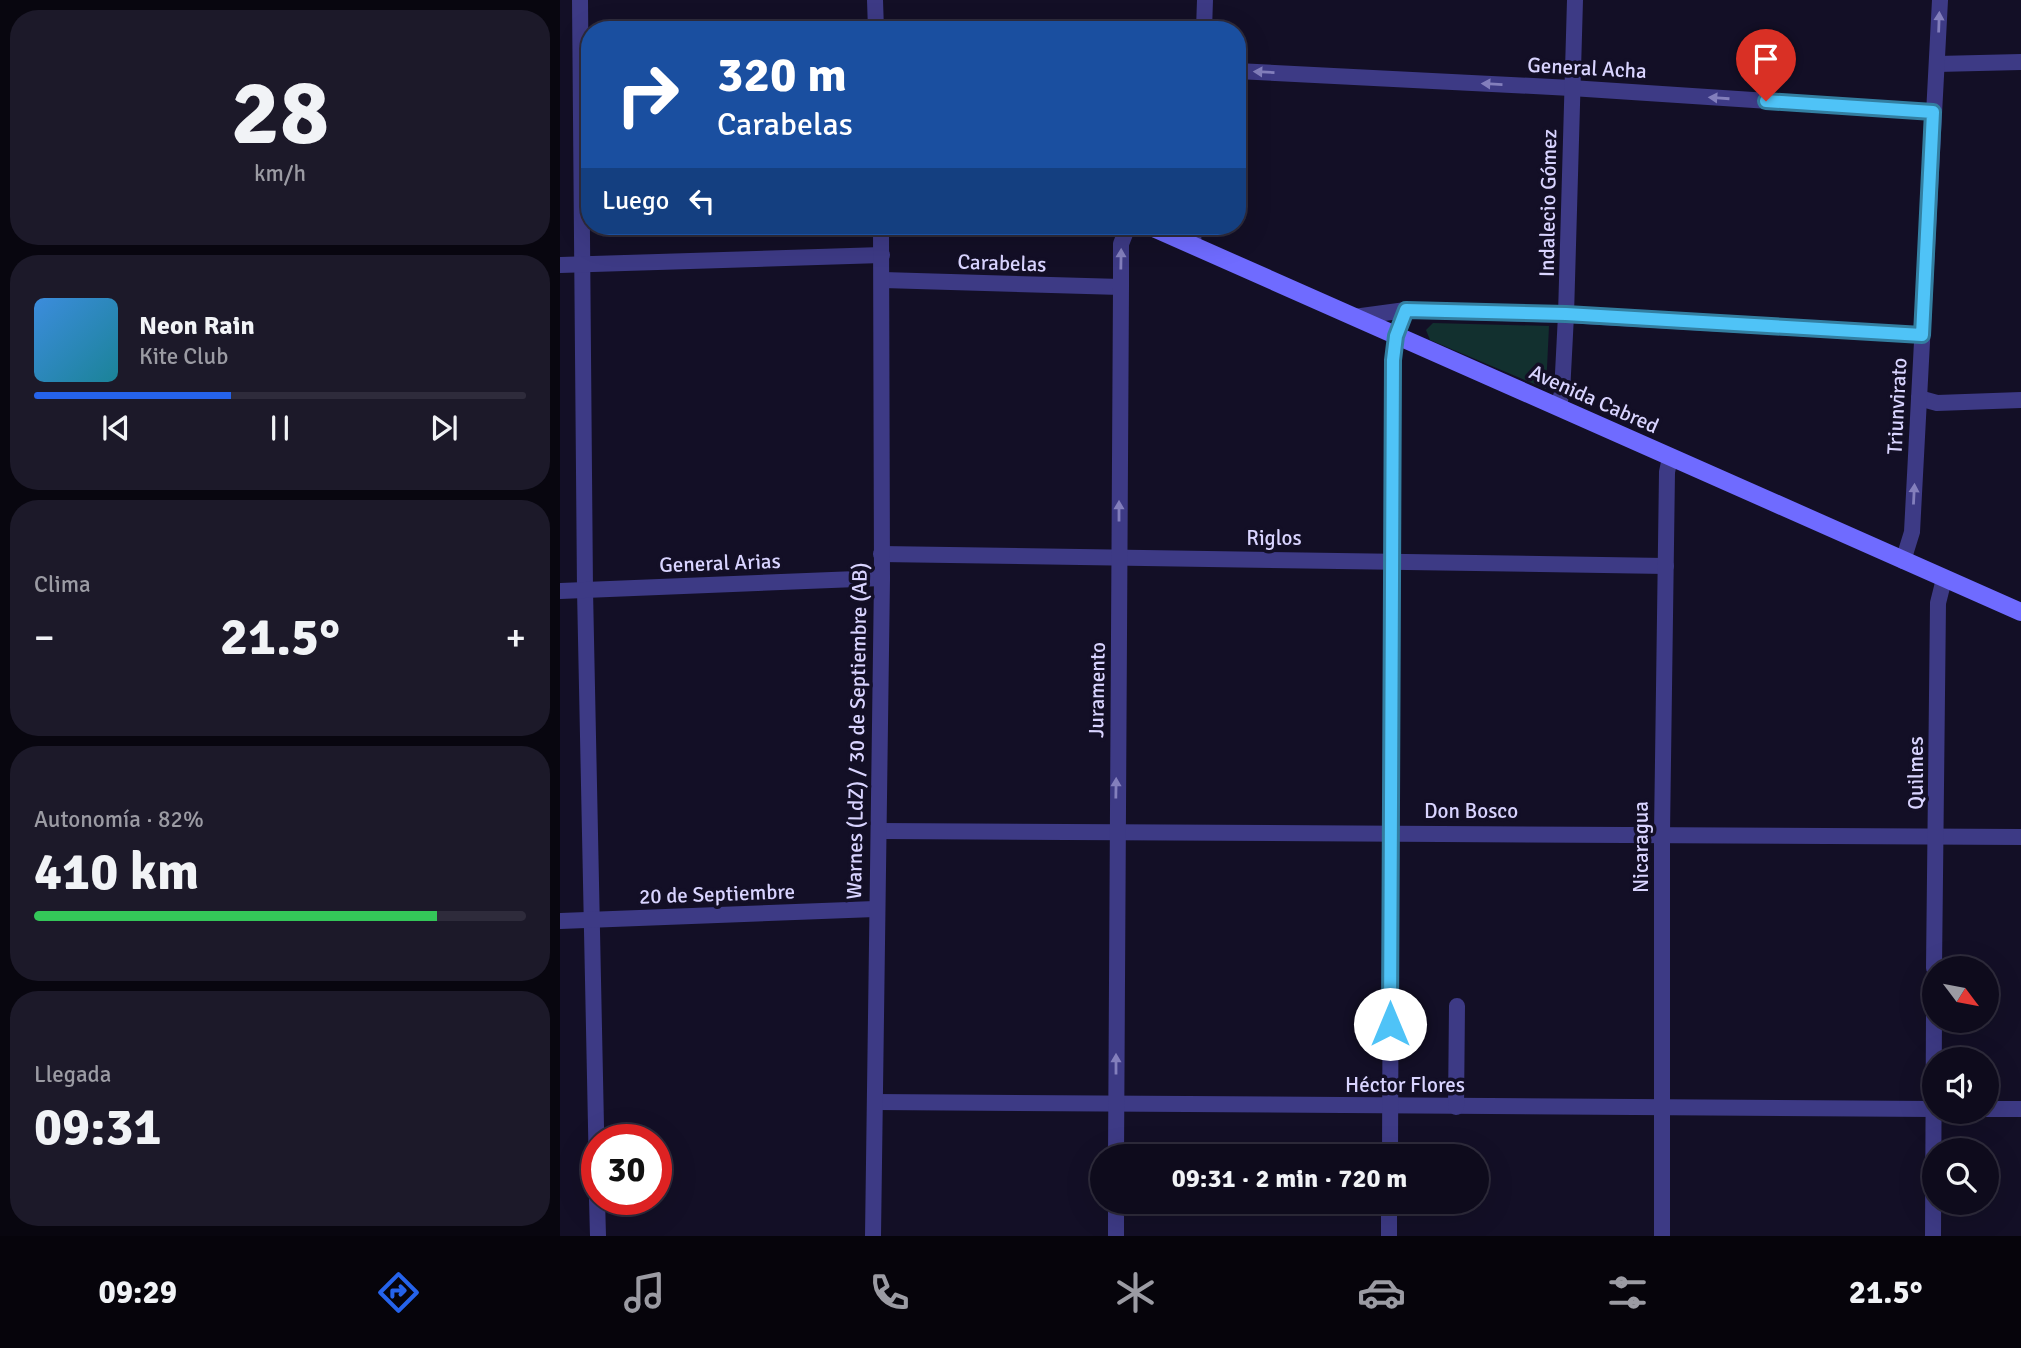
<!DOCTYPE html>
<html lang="es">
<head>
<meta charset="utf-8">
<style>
  body { margin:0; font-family:Signika,sans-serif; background:#1c1929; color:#f1f3f6; height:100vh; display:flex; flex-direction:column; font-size:26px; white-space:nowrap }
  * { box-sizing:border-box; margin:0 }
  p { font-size:23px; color:#9b9ba3 }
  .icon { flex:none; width:38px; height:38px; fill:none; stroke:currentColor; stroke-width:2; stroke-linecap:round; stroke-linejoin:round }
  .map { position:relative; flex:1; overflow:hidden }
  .drawer { display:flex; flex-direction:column; gap:10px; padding:10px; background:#08060f; width:560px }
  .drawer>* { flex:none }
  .guide { position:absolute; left:21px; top:21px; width:665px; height:214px; border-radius:28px; box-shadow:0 7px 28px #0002,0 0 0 2px #2e2b3b; background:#1a4fa0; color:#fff; overflow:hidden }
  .needle { width:46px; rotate:122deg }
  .buttons { position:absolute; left:1362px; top:956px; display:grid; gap:14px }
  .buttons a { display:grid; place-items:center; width:77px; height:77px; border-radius:50%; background:#0e0b1c; box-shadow:0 7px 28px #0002,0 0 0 2px #2e2b3b; font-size:35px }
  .speed { position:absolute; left:21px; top:1124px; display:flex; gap:14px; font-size:35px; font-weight:700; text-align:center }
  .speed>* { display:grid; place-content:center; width:91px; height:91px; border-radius:50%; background:#0e0b1c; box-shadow:0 7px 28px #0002,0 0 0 2px #2e2b3b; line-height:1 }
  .speed .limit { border:10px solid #d22; background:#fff; color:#111 }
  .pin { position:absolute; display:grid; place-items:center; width:60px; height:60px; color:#fff; margin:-72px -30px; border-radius:50% 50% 50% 0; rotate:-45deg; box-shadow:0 0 7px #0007 }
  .pin .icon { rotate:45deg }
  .me { position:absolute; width:77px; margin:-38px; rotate:0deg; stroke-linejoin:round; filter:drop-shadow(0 0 5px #0008) }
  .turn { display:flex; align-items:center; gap:24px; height:147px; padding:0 21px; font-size:32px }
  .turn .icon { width:91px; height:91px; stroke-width:2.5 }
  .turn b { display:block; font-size:49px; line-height:60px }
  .then { display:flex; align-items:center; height:66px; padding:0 21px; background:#0003; gap:14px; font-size:26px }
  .big { font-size:52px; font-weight:700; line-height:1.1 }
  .drawer .card { flex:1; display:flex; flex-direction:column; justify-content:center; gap:10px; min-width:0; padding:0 24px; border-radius:28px; background:#1c1929 }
  .drawer .dial { align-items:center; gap:0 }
  .dial b { font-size:91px; line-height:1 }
  .song { display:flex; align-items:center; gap:21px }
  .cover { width:84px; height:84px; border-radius:10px; background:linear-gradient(135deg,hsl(210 70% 55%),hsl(190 70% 35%)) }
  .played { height:7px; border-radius:4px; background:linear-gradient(90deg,#2563eb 40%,#2e2b3b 40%) }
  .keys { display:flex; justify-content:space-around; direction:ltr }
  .heat { display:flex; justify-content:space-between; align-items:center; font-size:38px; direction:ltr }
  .charge { height:10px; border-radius:5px; background:linear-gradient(90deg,#34c759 82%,#2e2b3b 0) }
  .trip { position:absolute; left:530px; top:1144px; width:399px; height:70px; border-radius:35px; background:#0e0b1c; box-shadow:0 7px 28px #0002,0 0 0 2px #2e2b3b; font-weight:700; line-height:70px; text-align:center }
  .dock { display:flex; height:112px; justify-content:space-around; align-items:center; background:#06040b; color:#9b9ba3 }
  .dock .icon { width:49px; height:49px }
  .dock .selected { color:#2563eb }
  .dock b { font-size:32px; color:#f1f3f6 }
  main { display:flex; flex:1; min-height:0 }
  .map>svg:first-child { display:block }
</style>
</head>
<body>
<main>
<section class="drawer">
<div class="card dial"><b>28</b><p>km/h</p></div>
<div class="card">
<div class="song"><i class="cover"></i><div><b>Neon Rain</b><p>Kite Club</p></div></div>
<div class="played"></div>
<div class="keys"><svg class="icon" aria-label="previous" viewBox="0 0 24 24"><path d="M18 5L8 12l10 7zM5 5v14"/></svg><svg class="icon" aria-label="pause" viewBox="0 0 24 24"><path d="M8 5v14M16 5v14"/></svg><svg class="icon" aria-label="next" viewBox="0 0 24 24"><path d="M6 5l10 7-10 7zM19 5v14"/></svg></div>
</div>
<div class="card"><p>Clima</p>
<div class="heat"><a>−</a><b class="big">21.5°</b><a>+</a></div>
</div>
<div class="card"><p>Autonomía · 82%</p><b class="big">410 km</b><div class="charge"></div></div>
<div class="card"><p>Llegada</p><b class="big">09:31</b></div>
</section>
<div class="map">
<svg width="1461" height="1236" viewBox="0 0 1461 1236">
  <rect width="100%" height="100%" fill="#130f26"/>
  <!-- green -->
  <polygon fill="#12302f" points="873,323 989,326 986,389 870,340 866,330"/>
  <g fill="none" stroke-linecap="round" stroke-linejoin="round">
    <!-- street -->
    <g stroke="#3d3a85" stroke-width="16">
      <polyline points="20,0 25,590 37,1175"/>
      <polyline points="315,0 316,30"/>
      <polyline points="644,30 645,0"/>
      <polyline points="1377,64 1461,62"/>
      <polyline points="677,71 1011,88 1373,112"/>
      <polyline points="633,244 634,226"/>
      <polyline points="0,265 322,255"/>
      <polyline points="323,280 561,287"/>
      <polyline points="794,317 846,310 1006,315 1362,335"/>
      <polyline points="1359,398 1377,403 1461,400"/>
      <polyline points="998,407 1002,393 1006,315 1015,0"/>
      <polyline points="321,554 1106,566"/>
      <polyline points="1343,561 1352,532 1380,0"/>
      <polyline points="0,591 322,578"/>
      <polyline points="319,831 1461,837"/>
      <polyline points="0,921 315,909"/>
      <polyline points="1374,968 1378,603 1384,579"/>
      <polyline points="315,1102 1374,1109"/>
      <polyline points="896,1107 897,1006"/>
      <polyline points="1426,1109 1461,1109"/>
      <polyline points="556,1157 561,287 561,244 568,226"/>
      <polyline points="830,1157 833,360 836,336 846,310"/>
      <polyline points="37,1199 38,1236"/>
      <polyline points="313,1236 322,578 321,226"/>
      <polyline points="556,1236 556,1202"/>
      <polyline points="829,1236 829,1202"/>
      <polyline points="1102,1236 1102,833 1107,472 1110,458"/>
      <polyline points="1373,1236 1374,1012"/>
    </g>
    <!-- secondary -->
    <polyline stroke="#6f6bff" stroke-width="18" points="589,226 1461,612"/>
  </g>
  <!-- one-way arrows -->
  <defs><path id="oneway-solid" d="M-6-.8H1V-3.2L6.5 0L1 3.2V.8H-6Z" transform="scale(1.75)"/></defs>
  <g fill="#837fbc">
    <use href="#oneway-solid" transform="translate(1379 22) rotate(-88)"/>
    <use href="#oneway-solid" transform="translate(704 72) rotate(-177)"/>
    <use href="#oneway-solid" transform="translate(932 84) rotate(-177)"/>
    <use href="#oneway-solid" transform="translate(1159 98) rotate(-176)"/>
    <use href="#oneway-solid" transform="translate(561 259) rotate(-89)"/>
    <use href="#oneway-solid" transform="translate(1354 494) rotate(-87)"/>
    <use href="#oneway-solid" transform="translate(559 511) rotate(-90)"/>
    <use href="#oneway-solid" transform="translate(556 788) rotate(-89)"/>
    <use href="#oneway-solid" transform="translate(556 1064) rotate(-90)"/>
  </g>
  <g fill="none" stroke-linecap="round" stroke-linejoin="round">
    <!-- route casing -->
    <g stroke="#337fa1" stroke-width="18">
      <polyline id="route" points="830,1024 833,360 836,336 846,310 1006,314 1362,335 1373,112 1206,101"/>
    </g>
    <!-- route -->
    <use href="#route" stroke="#4fc3f7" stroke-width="12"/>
  </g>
  <g text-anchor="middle" stroke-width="7" stroke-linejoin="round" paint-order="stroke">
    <!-- street labels -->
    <g font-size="21" fill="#d9d4ff" stroke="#130f26">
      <text transform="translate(1027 68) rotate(3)" y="7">General Acha</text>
      <text transform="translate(988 203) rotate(-89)" y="7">Indalecio Gómez</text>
      <text transform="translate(442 263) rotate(2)" y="7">Carabelas</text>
      <text transform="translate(1034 399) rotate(24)" y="7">Avenida Cabred</text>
      <text transform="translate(1337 406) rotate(-87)" y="7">Triunvirato</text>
      <text x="714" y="545">Riglos</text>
      <text transform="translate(160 563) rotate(-2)" y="7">General Arias</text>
      <text transform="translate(537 690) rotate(-89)" y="7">Juramento</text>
      <text transform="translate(297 731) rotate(-89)" y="7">Warnes (LdZ) / 30 de Septiembre (AB)</text>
      <text transform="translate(1356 773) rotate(-90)" y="7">Quilmes</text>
      <text x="911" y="818">Don Bosco</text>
      <text transform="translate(1081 847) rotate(-90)" y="7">Nicaragua</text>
      <text transform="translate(157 894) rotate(-2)" y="7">20 de Septiembre</text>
      <text x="845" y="1092">Héctor Flores</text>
    </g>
  </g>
</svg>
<div class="buttons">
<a><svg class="needle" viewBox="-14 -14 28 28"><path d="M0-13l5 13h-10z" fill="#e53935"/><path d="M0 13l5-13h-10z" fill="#9b9ba3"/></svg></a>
<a><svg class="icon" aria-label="sound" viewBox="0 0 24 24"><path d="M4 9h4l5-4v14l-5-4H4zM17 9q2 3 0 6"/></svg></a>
<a><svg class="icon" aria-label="search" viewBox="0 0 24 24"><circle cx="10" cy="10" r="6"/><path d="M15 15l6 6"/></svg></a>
</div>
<div class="speed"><div class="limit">30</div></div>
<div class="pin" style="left:1206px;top:101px;background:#d93025"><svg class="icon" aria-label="arrive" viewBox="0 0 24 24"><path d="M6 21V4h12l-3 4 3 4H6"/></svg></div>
<svg class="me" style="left:830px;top:1024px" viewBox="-20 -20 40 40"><circle r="19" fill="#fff"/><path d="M0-13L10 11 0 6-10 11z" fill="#4fc3f7"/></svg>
<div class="trip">09:31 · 2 min · 720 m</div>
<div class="guide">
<div class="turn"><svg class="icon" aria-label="right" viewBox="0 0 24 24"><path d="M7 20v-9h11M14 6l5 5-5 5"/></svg><div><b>320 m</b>Carabelas</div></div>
<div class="then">Luego<svg class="icon" aria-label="left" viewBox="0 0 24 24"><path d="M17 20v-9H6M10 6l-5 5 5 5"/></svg></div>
</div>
</div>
</main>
<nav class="dock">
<b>09:29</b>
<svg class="icon selected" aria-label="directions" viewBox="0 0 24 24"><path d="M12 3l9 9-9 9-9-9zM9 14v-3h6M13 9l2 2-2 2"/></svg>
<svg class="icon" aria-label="music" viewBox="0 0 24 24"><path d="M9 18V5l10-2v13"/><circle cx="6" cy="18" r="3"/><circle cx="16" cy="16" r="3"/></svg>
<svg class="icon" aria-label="phone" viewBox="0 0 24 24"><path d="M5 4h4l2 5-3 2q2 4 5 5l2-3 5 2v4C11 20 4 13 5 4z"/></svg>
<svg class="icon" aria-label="climate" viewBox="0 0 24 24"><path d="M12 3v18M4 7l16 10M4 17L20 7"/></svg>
<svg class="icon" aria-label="car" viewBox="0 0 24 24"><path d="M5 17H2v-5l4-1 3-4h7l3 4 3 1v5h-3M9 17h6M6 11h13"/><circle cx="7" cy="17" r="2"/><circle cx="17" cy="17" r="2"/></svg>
<svg class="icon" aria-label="filters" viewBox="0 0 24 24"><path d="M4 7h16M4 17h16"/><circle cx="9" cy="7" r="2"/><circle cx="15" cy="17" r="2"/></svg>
<b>21.5°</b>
</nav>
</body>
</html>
